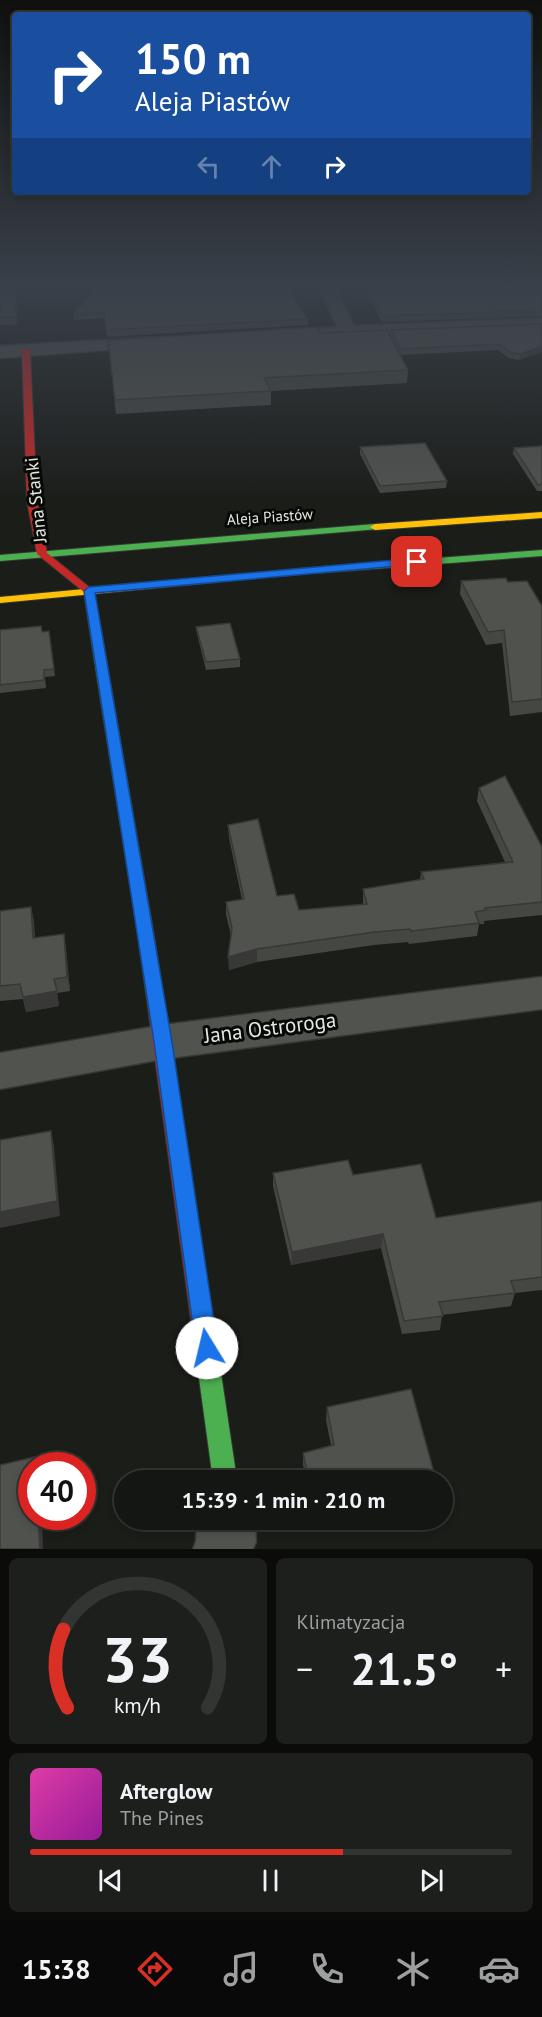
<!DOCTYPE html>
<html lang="pl">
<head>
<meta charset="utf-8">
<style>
  body { margin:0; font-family:"PT Sans",sans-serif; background:#1d1f1c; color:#f1f3f6; height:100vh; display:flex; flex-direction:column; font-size:22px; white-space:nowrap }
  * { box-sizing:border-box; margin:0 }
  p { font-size:20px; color:#9d9fa0 }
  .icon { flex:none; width:33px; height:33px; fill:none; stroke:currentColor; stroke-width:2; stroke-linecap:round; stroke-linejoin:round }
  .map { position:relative; height:1549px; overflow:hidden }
  .drawer { display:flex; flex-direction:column; gap:9px; padding:9px; background:#0b0c0a; flex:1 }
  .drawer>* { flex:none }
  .top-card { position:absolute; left:12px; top:12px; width:519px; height:183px; border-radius:6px; box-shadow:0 3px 9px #0003,0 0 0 2px #333533; background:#1a4fa0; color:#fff; overflow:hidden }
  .speed { position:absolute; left:18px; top:1452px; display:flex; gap:12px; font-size:30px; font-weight:700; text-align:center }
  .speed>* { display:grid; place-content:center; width:78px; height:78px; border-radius:50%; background:#141613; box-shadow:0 3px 9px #0003,0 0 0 2px #333533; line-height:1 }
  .speed .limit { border:9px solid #d22; background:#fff; color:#111 }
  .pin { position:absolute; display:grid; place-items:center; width:51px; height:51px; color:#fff; margin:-26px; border-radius:12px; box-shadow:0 3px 9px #0006 }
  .me { position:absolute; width:66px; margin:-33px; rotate:351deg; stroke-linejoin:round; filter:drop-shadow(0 0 4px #0008) }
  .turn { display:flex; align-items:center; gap:21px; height:126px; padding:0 24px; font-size:27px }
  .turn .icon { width:78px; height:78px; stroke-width:2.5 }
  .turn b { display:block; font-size:42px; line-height:51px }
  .lanes { display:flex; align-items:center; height:57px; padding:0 24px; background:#0003; justify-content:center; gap:30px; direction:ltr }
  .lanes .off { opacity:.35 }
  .big { font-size:45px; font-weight:600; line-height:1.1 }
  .drawer .tile { flex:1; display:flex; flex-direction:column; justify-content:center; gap:9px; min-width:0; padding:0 21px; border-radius:9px; background:#1d1f1c }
  .drawer .dial { align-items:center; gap:0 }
  .dial svg { height:156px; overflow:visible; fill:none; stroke:#333533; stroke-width:7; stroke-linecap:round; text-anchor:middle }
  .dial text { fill:#f1f3f6; stroke:none }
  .song { display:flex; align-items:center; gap:18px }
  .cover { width:72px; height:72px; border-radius:9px; background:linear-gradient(135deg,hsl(320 70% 55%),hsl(300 70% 35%)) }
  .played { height:6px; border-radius:3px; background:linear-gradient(90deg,#d93025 65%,#333533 65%) }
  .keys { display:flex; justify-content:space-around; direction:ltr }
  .heat { display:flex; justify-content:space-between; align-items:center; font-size:33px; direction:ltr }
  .drawer .tiles { flex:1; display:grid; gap:9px; grid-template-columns:1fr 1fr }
  .tile:last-child { grid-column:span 2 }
  .trip { position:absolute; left:114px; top:1470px; width:339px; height:60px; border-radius:30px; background:#141613; box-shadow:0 3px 9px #0003,0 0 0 2px #333533; font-weight:600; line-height:60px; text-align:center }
  .menu { display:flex; height:96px; justify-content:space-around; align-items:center; background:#080908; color:#9d9fa0 }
  .menu .icon { width:42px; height:42px }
  .menu .on { color:#d93025 }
  .menu b { font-size:27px; color:#f1f3f6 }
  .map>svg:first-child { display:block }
</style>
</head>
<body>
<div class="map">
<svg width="542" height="1549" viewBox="0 0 542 1549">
  <rect width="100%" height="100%" fill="#1b1d19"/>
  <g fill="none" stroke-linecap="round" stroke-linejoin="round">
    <!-- street casing -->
    <g stroke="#363834" stroke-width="3">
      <g id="street">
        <polygon points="319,287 335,287 354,326 542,318 542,328 271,339 268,335 277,330 337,327"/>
        <polygon points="154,337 163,342 160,346 0,358 0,346"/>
        <polygon points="542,977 542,1009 163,1059 0,1089 0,1053 163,1025"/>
        <polygon points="197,1520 255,1520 256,1542 253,1549 193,1549 196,1541"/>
      </g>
    </g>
    <!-- fast casing -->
    <g stroke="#363834" stroke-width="2">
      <g id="fast">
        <polygon points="375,524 380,527 379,529 0,561 0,555"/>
        <polygon points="542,550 542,556 318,573 313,570 318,567"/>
        <polygon points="202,1310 209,1313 213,1320 237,1480 213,1480 191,1320 195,1313"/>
      </g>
    </g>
    <!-- slow casing -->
    <g stroke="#363834" stroke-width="2">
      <g id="slow">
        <polygon points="542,512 542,518 375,530 370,527 375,524"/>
        <polygon points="318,567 323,570 322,572 0,603 0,597"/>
        <polygon points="100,654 106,658 155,942 153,946 147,948 141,946 139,942 94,658"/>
      </g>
    </g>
    <!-- jam casing -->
    <g stroke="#363834" stroke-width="2">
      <g id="jam">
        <polygon points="26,348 30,350 37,501 47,553 94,591 106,658 100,662 94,658 84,592 37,554 27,501 22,350"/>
        <polygon points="147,936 153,938 155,942 213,1320 209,1327 202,1330 195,1327 191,1320 139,942 141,938"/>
      </g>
    </g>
    <!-- street -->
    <use href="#street" fill="#51534f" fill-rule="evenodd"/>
    <!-- fast -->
    <use href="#fast" fill="#4caf50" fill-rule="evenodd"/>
    <!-- slow -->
    <use href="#slow" fill="#ffc107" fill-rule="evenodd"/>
    <!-- jam -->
    <use href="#jam" fill="#c62828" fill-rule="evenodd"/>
  </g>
  <!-- wall -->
  <g fill="#454743">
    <polygon points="0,287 16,287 17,324 0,325"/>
    <polygon points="98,287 308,319 308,325 107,337 105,318 74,320 74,313"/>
    <polygon points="363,287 542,287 542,316 382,322"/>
    <polygon points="542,324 519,360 509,358 498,350 401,355 391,337 408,370 407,383 271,391 271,405 116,414 108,340 321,333 390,336 391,330"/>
    <polygon points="542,446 542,491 537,491 513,454 514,448"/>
    <polygon points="360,447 447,481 446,488 380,493 360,454"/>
    <polygon points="461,581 508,582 542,606 542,712 510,716 502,643 486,645 460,594"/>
    <polygon points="196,627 240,659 240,667 206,670 197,634"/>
    <polygon points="0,630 42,632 49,631 55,676 45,677 46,688 0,693"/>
    <polygon points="479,788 542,847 542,915 484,921 484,924 479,924 477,936 409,944 408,942 374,945 257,962 229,970 231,935 226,915 226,902 242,900 229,838 228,825 277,896 299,910 363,904 363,889 420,880 421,872 505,862 477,801"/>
    <polygon points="31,907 34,922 35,938 64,934 66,949 70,991 57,993 59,1006 26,1012 23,999 0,1001 0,911"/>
    <polygon points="273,1173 353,1175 436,1218 542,1201 542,1290 515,1293 511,1306 442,1315 440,1330 402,1334 381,1248 291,1265 273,1186"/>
    <polygon points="327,1407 436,1480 306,1480 303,1465 303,1453 331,1445 326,1420"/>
    <polygon points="314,1520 365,1520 316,1529"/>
  </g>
  <!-- shaded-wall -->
  <g fill="#383937">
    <polygon points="15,287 16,287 17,324 16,317"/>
    <polygon points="542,346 542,352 519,360 520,354"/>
    <polygon points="31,907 34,922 35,953 33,938"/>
    <polygon points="64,934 66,949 70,991 67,977"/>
    <polygon points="257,949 257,962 229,970 228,957"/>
    <polygon points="57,991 59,1006 26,1012 23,997"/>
    <polygon points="51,1131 54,1146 60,1216 0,1228 0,1212"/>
    <polygon points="383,1234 381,1248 291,1265 292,1252"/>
    <polygon points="38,1516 42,1516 43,1549 40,1549"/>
  </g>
  <!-- building -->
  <g fill="#50524e" stroke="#383937" stroke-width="1.5">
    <polygon points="0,287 15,287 16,317 0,318"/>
    <polygon points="98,287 287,287 308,319 106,330 104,312 74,313"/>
    <polygon points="366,287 542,287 542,310 383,316"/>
    <polygon points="542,324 542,346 520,354 510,352 499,344 401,349 391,330"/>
    <polygon points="317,327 321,333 387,330 408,370 264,378 271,391 115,400 108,340"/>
    <polygon points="425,443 447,481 380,486 360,447"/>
    <polygon points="542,446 542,484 538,485 514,448"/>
    <polygon points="506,578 508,582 527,581 542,606 542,699 512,702 504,630 488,632 461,581"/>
    <polygon points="230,623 240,659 206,662 196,627"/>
    <polygon points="41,626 42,632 49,631 54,669 44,670 44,680 0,685 0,630"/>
    <polygon points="505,776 542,847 542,902 485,908 486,910 475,912 479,923 411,931 410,929 375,932 257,949 228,957 232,928 226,902 244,899 228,825 258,819 277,896 294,894 299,910 367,904 363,889 424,879 421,872 513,862 479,788"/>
    <polygon points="31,907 33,938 64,934 67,977 54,979 57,991 23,997 20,984 0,986 0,911"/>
    <polygon points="51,1131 57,1201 0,1212 0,1140"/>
    <polygon points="348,1160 353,1175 421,1164 436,1218 542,1201 542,1277 511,1281 515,1293 439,1302 443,1316 404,1321 383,1234 292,1252 273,1173"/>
    <polygon points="411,1389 436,1480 309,1480 303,1453 334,1445 327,1407"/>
    <polygon points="35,1457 36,1466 32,1466 32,1516 38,1516 40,1549 0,1549 0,1465"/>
  </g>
  <!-- sky -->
  <linearGradient id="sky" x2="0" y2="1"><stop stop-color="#0f100e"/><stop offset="0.57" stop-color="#394049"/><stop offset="1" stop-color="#394049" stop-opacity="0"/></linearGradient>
  <rect width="542" height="503" fill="url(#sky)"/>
  <!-- route -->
  <polygon fill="#1a73e8" stroke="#114b97" stroke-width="1.5" points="417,558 422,562 421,564 95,593 172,1042 218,1348 215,1356 207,1359 199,1356 196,1348 154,1042 84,591 89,587"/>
  <g text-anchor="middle" stroke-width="6" stroke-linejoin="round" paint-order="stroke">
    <!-- far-street labels -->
    <g font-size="15" fill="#e5e7e1" stroke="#070906">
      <text transform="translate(270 517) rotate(-4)" y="5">Aleja Piastów</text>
    </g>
    <!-- street labels -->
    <g font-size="18" fill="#e5e7e1" stroke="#070906">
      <text transform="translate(36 500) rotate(-96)" y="6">Jana Stanki</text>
    </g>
    <!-- near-street labels -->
    <g font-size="21" fill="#e5e7e1" stroke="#070906">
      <text transform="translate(270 1028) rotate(-7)" y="7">Jana Ostroroga</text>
    </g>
  </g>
</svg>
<div class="speed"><div class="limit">40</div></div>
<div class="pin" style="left:417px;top:562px;background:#d93025"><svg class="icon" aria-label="arrive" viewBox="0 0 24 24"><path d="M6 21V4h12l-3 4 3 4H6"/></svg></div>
<svg class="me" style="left:207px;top:1348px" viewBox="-20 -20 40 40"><circle r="19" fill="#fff"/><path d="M0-13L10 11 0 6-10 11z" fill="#1a73e8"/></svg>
<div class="trip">15:39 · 1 min · 210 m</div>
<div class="top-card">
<div class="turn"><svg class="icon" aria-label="right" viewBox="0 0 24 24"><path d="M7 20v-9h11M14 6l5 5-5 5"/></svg><div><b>150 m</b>Aleja Piastów</div></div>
<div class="lanes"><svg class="icon off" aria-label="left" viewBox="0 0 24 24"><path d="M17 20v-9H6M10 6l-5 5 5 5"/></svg><svg class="icon off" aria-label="ahead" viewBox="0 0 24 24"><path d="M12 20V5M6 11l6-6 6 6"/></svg><svg class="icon" aria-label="right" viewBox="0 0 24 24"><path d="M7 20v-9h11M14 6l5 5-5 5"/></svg></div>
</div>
</div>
<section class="drawer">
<div class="tiles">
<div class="tile dial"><svg viewBox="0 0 100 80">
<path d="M14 69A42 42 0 1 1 86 69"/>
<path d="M14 69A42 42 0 0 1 12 29" stroke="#d93025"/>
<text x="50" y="56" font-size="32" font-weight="700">33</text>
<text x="50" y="72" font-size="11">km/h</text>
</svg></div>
<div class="tile"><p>Klimatyzacja</p>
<div class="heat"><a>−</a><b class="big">21.5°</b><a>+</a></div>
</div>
<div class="tile">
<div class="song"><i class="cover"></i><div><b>Afterglow</b><p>The Pines</p></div></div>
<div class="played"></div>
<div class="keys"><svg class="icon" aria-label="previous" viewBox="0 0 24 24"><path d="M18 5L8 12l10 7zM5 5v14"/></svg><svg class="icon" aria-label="pause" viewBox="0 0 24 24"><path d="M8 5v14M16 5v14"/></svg><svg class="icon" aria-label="next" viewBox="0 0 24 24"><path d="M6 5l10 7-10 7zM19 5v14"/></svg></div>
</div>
</div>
</section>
<nav class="menu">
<b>15:38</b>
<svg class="icon on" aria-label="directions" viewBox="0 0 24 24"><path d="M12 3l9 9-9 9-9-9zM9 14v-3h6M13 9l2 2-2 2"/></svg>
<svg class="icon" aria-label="music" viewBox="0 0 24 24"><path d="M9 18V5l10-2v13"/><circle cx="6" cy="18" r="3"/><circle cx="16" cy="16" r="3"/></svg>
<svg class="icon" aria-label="phone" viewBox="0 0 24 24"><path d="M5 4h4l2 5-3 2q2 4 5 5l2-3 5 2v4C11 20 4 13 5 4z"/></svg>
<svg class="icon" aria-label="climate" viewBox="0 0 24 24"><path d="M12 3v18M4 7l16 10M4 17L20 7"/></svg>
<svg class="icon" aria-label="car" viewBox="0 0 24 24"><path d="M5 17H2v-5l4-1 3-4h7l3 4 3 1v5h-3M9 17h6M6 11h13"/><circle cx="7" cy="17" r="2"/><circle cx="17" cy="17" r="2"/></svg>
</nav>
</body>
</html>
